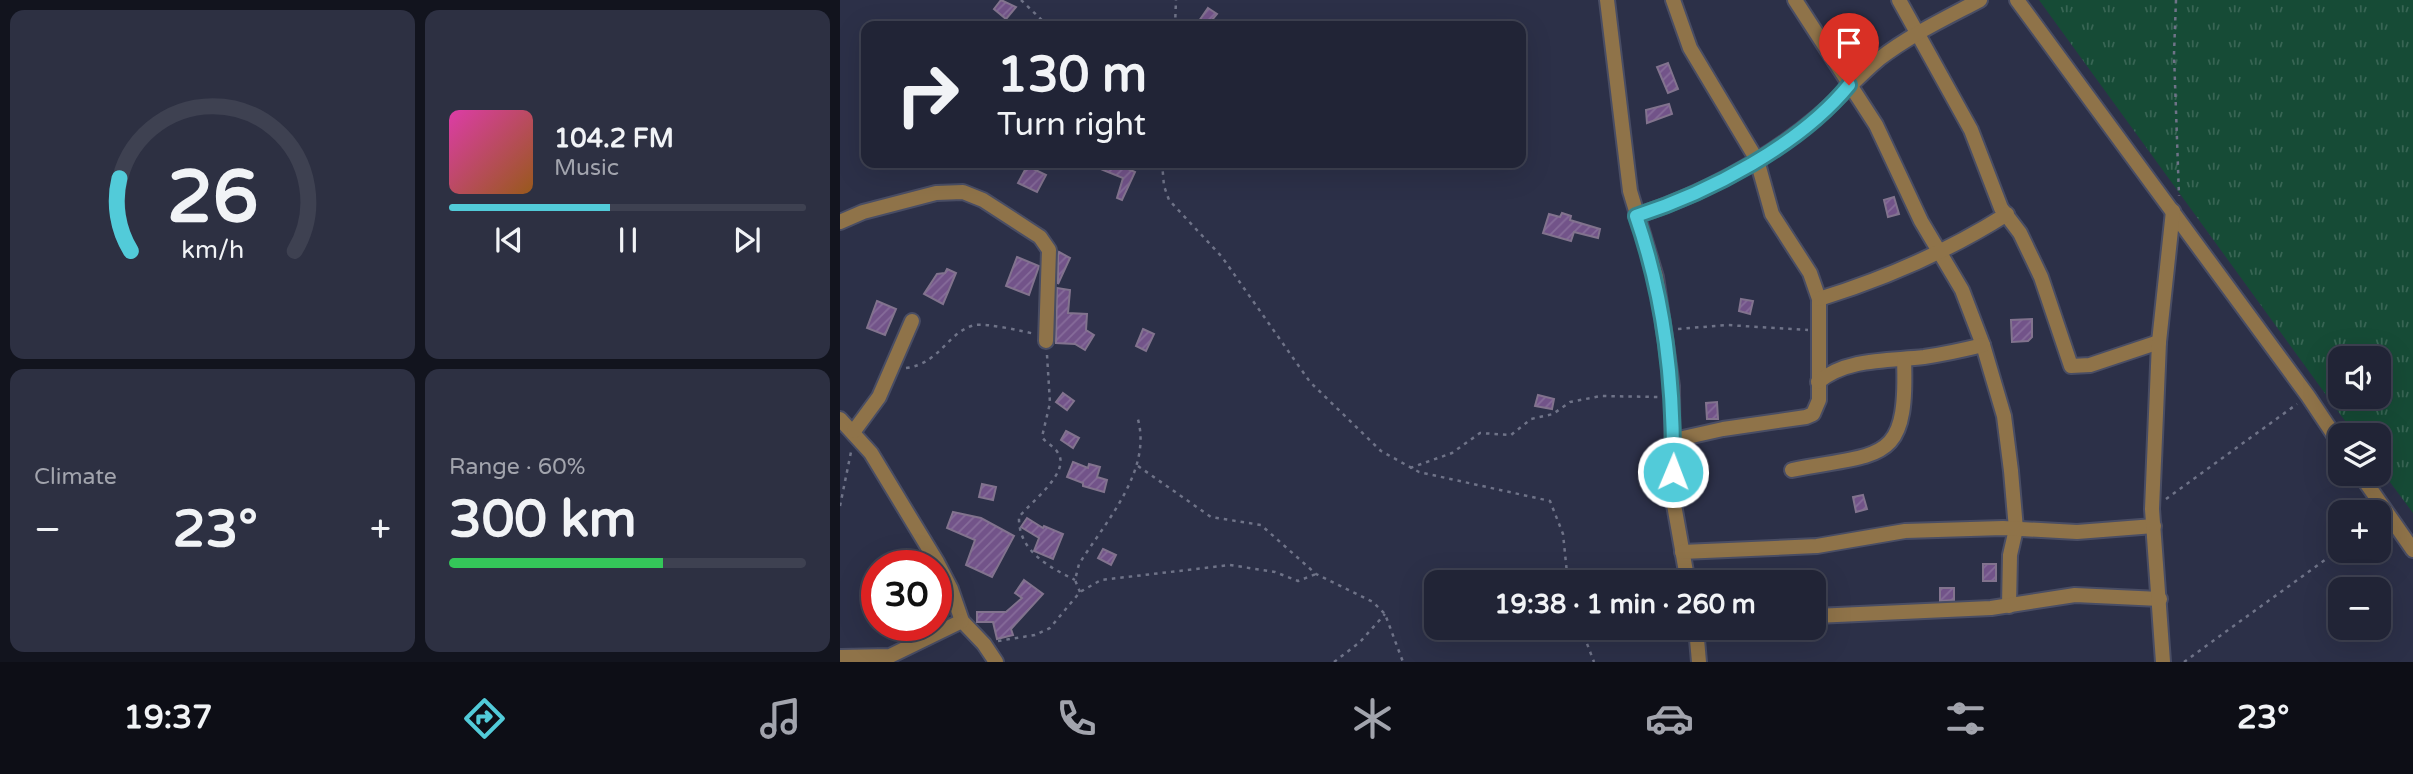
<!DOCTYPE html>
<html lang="en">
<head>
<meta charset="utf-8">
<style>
  body { margin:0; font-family:"Varela Round",sans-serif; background:#2d3042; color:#f1f3f6; height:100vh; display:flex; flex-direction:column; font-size:26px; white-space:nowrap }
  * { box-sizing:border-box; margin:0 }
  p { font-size:23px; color:#a2a4ad }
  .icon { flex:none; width:38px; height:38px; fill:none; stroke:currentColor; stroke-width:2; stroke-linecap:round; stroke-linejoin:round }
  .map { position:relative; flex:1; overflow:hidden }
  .details { display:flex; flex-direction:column; gap:10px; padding:10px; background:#12141e; width:840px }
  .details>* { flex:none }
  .guide { position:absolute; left:21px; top:21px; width:665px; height:147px; border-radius:14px; box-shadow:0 7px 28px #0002,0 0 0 2px #3e4151; background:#212436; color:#f1f3f6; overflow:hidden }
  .buttons { position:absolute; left:1488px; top:346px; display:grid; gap:14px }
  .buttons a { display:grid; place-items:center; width:63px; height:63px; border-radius:14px; background:#212436; box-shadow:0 7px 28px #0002,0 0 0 2px #3e4151; font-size:35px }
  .speed { position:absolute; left:21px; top:550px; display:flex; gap:14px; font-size:35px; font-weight:700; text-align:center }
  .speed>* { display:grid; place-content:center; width:91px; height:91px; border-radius:50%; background:#212436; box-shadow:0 7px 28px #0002,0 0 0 2px #3e4151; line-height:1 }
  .speed .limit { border:10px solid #d22; background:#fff; color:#111 }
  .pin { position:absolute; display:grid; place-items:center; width:60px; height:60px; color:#fff; margin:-72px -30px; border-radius:50% 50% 50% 0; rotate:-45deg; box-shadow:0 0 7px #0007 }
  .pin .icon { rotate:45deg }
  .me { position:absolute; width:77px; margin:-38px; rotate:1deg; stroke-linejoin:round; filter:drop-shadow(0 0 5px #0008) }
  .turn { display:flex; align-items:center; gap:24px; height:147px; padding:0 21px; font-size:32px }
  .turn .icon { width:91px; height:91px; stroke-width:2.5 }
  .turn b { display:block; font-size:49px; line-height:60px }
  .big { font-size:52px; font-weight:700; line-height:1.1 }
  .details .widget { flex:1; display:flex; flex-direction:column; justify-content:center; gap:10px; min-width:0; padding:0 24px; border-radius:14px; background:#2d3042 }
  .details .dial { align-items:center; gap:0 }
  .dial svg { height:182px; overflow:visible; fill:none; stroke:#3e4151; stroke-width:7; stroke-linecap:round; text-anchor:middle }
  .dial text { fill:#f1f3f6; stroke:none }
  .song { display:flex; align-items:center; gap:21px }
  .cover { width:84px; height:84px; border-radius:10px; background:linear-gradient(135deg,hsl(320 70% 55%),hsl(30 70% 35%)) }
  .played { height:7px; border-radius:4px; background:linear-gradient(90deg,#52cbd9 45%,#3e4151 45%) }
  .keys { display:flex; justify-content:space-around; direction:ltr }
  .heat { display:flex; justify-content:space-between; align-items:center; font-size:38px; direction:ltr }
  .charge { height:10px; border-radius:5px; background:linear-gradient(90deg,#34c759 60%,#3e4151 0) }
  .details .tiles { flex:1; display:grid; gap:10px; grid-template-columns:repeat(2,1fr) }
  .trip { position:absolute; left:584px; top:570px; width:402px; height:70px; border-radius:14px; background:#212436; box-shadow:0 7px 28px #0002,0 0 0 2px #3e4151; font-weight:700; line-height:70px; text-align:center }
  .dock { display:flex; height:112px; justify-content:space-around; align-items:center; background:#0d0e16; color:#a2a4ad }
  .dock .icon { width:49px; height:49px }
  .dock .selected { color:#52cbd9 }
  .dock b { font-size:32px; color:#f1f3f6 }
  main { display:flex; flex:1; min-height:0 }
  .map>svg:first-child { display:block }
</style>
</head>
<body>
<main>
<section class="details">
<div class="tiles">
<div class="widget dial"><svg viewBox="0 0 100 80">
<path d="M14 69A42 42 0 1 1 86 69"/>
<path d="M14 69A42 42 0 0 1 9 37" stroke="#52cbd9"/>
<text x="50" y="56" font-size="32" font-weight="700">26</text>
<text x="50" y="72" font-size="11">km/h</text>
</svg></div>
<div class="widget">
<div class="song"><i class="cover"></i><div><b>104.2 FM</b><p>Music</p></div></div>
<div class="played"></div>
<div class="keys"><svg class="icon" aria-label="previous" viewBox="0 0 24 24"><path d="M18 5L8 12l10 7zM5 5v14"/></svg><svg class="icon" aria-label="pause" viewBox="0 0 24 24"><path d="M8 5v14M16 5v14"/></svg><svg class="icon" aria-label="next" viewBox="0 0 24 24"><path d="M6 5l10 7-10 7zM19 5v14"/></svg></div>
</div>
<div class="widget"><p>Climate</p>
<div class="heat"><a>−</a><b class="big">23°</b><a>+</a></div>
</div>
<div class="widget"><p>Range · 60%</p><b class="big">300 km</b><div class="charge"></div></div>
</div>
</section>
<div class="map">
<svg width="1573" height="662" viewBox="0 0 1573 662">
  <defs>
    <pattern id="grass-tufts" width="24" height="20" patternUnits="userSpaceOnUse" patternTransform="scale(1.75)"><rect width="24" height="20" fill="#164b36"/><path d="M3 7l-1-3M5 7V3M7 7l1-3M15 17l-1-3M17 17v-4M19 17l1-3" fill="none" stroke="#386554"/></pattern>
    <pattern id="building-hatch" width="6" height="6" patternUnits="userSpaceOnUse" patternTransform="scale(1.75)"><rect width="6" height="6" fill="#725389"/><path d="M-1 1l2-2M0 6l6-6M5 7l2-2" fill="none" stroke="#866c9a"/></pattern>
  </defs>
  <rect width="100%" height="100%" fill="#2c3048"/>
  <!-- grass -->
  <path fill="url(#grass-tufts)" fill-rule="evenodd" d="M1199,0H1573V513L1538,466V436H1516ZM1500,359H1538V397H1500Z"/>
  <!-- building -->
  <g fill="url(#building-hatch)" stroke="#82738e" stroke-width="2">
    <polygon points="161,0 176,7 166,19 154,9"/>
    <polygon points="368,8 377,14 367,26 359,21"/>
    <polygon points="828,63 838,89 828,93 817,67"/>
    <polygon points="829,104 832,114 807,123 806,110"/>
    <polygon points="246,163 275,163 295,172 282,200 277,198 283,178"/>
    <polygon points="187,166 206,175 197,192 178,183"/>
    <polygon points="1054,197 1059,214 1048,217 1044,200"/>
    <polygon points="722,213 731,216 730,220 760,229 758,238 734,232 731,241 703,233 709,214 720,217"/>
    <polygon points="219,252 230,258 218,284 218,255"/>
    <polygon points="177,257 199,266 189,295 166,286"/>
    <polygon points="107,269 116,273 103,304 84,294 97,274 105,273"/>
    <polygon points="217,288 230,290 228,313 247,314 246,330 254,335 245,350 235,344 216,343"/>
    <polygon points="901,299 913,301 910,314 899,311"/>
    <polygon points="37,301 56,309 45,335 27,328"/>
    <polygon points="1192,319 1192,337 1188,341 1172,342 1171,320"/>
    <polygon points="303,329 314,334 306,351 296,346"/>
    <polygon points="223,393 234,401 227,410 216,402"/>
    <polygon points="698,395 714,399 712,409 695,406"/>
    <polygon points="877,402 878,419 867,419 866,403"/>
    <polygon points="226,431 239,438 233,448 221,440"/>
    <polygon points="233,462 248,468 249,464 260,467 257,477 267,480 264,492 243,486 243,483 227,477"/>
    <polygon points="142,484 156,487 153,500 139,497"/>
    <polygon points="1023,495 1027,509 1016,512 1013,497"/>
    <polygon points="113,512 141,518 174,536 152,577 126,565 135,540 107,528"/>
    <polygon points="187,518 203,528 204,526 223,534 213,559 194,551 199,538 181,527"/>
    <polygon points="263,549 276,555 271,565 258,558"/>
    <rect x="1143" y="564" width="13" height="17"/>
    <polygon points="184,580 203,594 171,629 173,635 157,639 153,622 137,622 137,612 166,612 182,598 175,593"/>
    <polygon points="1100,588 1114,588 1114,600 1100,601"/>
  </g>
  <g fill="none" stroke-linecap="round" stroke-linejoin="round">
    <!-- street casing -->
    <g stroke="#494d64" stroke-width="18">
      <g id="street">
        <polyline points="767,0 790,191 816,277 824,330 832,386 833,499 848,583"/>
        <polyline points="833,0 850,48 917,160 932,214 970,273 979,299 979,400 973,414 966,417 883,429 834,440"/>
        <polyline points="955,0 1036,125 1081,221 1122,290 1143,345 1164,416 1171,471 1176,529 1170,555 1169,606"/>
        <polyline points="1059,0 1131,130 1161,208 1180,233 1201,277 1231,366 1250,365 1319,342"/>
        <polyline points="1177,0 1468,396 1500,444"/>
        <path d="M796,216C860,195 925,161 977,117C999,99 1017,77 1039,59C1070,35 1106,18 1140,0"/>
        <polyline points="0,222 23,212 96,193 123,192 143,200 200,237 209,250 206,341"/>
        <path d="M979,299C1047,278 1107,252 1167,214"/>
        <path d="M978,382C1007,358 1048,361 1084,357C1104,354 1123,350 1143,345"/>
        <polyline points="0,419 31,453 97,562 111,589 122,621 144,644 156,662"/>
        <polyline points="14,431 39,397 72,321"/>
        <path d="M952,470C1043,452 1068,465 1064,359"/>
        <polyline points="1520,474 1573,550"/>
        <polyline points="842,552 977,546 1065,531 1163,528 1237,532 1314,526"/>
        <polyline points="975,616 1151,608 1235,595 1320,599"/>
        <polyline points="856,628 859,662"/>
        <polyline points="0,657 50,656 122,621"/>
        <polyline points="1323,662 1312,509 1319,342 1333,211"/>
      </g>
    </g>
    <!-- path -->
    <g stroke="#6f7388" stroke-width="2.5" stroke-dasharray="3.5 5" stroke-linecap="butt">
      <polyline points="181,0 208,26"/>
      <polyline points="1336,0 1334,54 1339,196"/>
      <polyline points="335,26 336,0"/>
      <polyline points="322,163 324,186 329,200 382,257 470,382 541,451 579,472 710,501 723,534 728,583"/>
      <polyline points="838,329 887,325 968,330"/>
      <path d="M207,355L210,403L202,437C206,443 214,446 218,453C231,472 191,502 179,517C178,551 209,567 235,580"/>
      <path d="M66,368C100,364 108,331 135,325C147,323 182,331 195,334"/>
      <polyline points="298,466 371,517 421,525 476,574 533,602 545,614 563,662"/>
      <polyline points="570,468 612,453 640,433 671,435 691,419 713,414 730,402 761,396 819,397"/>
      <polyline points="1326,499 1457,404"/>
      <polyline points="0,506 11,452"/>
      <path d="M240,592L235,580L239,564C266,521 314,469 297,416"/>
      <polyline points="741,628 754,662"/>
      <polyline points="158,641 195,635 210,628 240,592 261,580 390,565 435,572 458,581 476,574"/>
      <polyline points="494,662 520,642 545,614"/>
      <polyline points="1344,662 1500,549"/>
    </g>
    <!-- street -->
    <use href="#street" stroke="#8f7349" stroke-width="14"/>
  </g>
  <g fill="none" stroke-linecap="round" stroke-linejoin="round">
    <!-- route casing -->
    <g stroke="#35848d" stroke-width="18">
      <path id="route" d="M833,472C834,384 825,300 796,216C870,192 960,145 1009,85"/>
    </g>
    <!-- route -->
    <use href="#route" stroke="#52cbd9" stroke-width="12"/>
  </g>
</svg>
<div class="buttons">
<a><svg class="icon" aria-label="sound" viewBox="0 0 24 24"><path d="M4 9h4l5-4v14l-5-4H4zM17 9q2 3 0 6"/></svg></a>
<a><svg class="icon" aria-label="layers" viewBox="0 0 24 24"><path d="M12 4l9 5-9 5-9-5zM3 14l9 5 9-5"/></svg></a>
<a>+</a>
<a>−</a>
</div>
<div class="speed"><div class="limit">30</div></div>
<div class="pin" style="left:1009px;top:85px;background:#d93025"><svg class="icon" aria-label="arrive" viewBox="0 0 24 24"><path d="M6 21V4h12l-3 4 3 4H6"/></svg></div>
<svg class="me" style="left:833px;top:472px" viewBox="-20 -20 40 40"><circle r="17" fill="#52cbd9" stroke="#fff" stroke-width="3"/><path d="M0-11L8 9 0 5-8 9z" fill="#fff"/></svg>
<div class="trip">19:38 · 1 min · 260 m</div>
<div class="guide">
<div class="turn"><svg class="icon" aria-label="right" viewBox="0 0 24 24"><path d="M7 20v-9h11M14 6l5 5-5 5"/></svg><div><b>130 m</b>Turn right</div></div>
</div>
</div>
</main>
<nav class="dock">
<b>19:37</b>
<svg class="icon selected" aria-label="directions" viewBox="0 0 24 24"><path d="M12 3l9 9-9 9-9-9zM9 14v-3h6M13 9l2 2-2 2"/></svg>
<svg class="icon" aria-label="music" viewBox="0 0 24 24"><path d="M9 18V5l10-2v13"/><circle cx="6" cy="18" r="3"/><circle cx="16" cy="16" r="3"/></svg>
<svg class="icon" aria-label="phone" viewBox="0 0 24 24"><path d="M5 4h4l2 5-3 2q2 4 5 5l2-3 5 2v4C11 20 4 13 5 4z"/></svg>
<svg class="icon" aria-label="climate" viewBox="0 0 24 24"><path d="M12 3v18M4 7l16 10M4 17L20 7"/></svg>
<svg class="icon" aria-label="car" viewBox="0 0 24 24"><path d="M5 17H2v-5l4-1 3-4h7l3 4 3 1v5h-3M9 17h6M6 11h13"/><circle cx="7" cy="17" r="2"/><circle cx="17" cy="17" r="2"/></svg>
<svg class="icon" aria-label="filters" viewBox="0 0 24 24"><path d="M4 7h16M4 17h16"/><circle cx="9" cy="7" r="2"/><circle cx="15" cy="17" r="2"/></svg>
<b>23°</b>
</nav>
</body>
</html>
